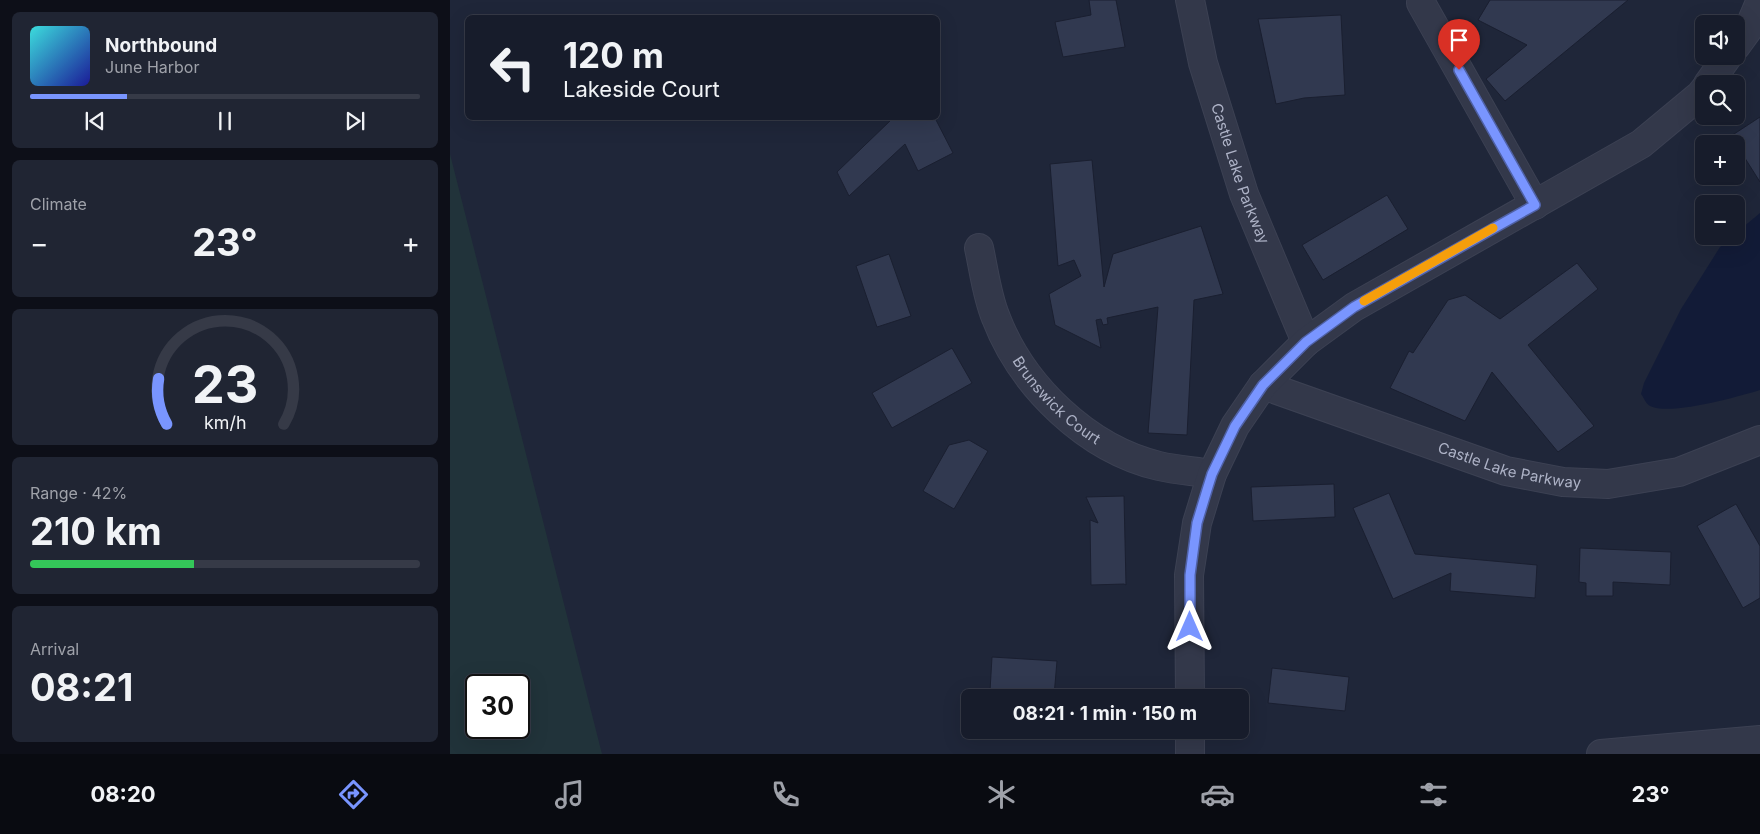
<!DOCTYPE html>
<html lang="en">
<head>
<meta charset="utf-8">
<style>
  body { margin:0; font-family:Inter,sans-serif; background:#202533; color:#f1f3f6; height:100vh; display:flex; flex-direction:column; font-size:19px; white-space:nowrap }
  * { box-sizing:border-box; margin:0 }
  p { font-size:16px; color:#9ea1a9 }
  .icon { flex:none; width:28px; height:28px; fill:none; stroke:currentColor; stroke-width:2; stroke-linecap:round; stroke-linejoin:round }
  .map { position:relative; flex:1; overflow:hidden }
  .panel { display:flex; flex-direction:column; gap:12px; padding:12px; background:#0d0f18; width:450px }
  .panel>* { flex:none }
  .hud { position:absolute; left:15px; top:15px; width:475px; height:105px; border-radius:8px; box-shadow:0 5px 20px #0002,0 0 0 1px #363a47; background:#171c2b; color:#f1f3f6; overflow:hidden }
  .buttons { position:absolute; left:1245px; top:15px; display:grid; gap:10px }
  .buttons a { display:grid; place-items:center; width:50px; height:50px; border-radius:8px; background:#171c2b; box-shadow:0 5px 20px #0002,0 0 0 1px #363a47; font-size:25px }
  .speed { position:absolute; left:15px; top:674px; display:flex; gap:10px; font-size:25px; font-weight:700; text-align:center }
  .speed>* { display:grid; place-content:center; width:65px; height:65px; border-radius:50%; background:#171c2b; box-shadow:0 5px 20px #0002,0 0 0 1px #363a47; line-height:1 }
  .speed .limit { border:2px solid #111; border-radius:8px; background:#fff; color:#111 }
  .pin { position:absolute; display:grid; place-items:center; width:42px; height:42px; color:#fff; margin:-51px -21px; border-radius:50% 50% 50% 0; rotate:-45deg; box-shadow:0 0 5px #0007 }
  .pin .icon { rotate:45deg }
  .me { position:absolute; width:55px; margin:-28px; rotate:0deg; stroke-linejoin:round; filter:drop-shadow(0 0 4px #0008) }
  .turn { display:flex; align-items:center; gap:18px; height:105px; padding:0 15px; font-size:22px }
  .turn .icon { width:65px; height:65px; stroke-width:2.5 }
  .turn b { display:block; font-size:35px; line-height:42px }
  .big { font-size:38px; font-weight:700; line-height:1.1 }
  .panel .tile { flex:1; display:flex; flex-direction:column; justify-content:center; gap:8px; min-width:0; padding:0 18px; border-radius:8px; background:#202533 }
  .panel .dial { align-items:center; gap:0 }
  .dial svg { height:130px; overflow:visible; fill:none; stroke:#363a47; stroke-width:7; stroke-linecap:round; text-anchor:middle }
  .dial text { fill:#f1f3f6; stroke:none }
  .song { display:flex; align-items:center; gap:15px }
  .cover { width:60px; height:60px; border-radius:8px; background:linear-gradient(135deg,hsl(180 70% 55%),hsl(240 70% 35%)) }
  .played { height:5px; border-radius:2px; background:linear-gradient(90deg,#7995ff 25%,#363a47 25%) }
  .keys { display:flex; justify-content:space-around; direction:ltr }
  .heat { display:flex; justify-content:space-between; align-items:center; font-size:28px; direction:ltr }
  .charge { height:8px; border-radius:4px; background:linear-gradient(90deg,#34c759 42%,#363a47 0) }
  .trip { position:absolute; left:511px; top:689px; width:288px; height:50px; border-radius:8px; background:#171c2b; box-shadow:0 5px 20px #0002,0 0 0 1px #363a47; font-weight:700; line-height:50px; text-align:center }
  .menu { display:flex; height:80px; justify-content:space-around; align-items:center; background:#090b11; color:#9ea1a9 }
  .menu .icon { width:35px; height:35px }
  .menu .selected { color:#7995ff }
  .menu b { font-size:22px; color:#f1f3f6 }
  main { display:flex; flex:1; min-height:0 }
  .map>svg:first-child { display:block }
</style>
</head>
<body>
<main>
<section class="panel">
<div class="tile">
<div class="song"><i class="cover"></i><div><b>Northbound</b><p>June Harbor</p></div></div>
<div class="played"></div>
<div class="keys"><svg class="icon" aria-label="previous" viewBox="0 0 24 24"><path d="M18 5L8 12l10 7zM5 5v14"/></svg><svg class="icon" aria-label="pause" viewBox="0 0 24 24"><path d="M8 5v14M16 5v14"/></svg><svg class="icon" aria-label="next" viewBox="0 0 24 24"><path d="M6 5l10 7-10 7zM19 5v14"/></svg></div>
</div>
<div class="tile"><p>Climate</p>
<div class="heat"><a>−</a><b class="big">23°</b><a>+</a></div>
</div>
<div class="tile dial"><svg viewBox="0 0 100 80">
<path d="M14 69A42 42 0 1 1 86 69"/>
<path d="M14 69A42 42 0 0 1 9 41" stroke="#7995ff"/>
<text x="50" y="56" font-size="32" font-weight="700">23</text>
<text x="50" y="72" font-size="11">km/h</text>
</svg></div>
<div class="tile"><p>Range · 42%</p><b class="big">210 km</b><div class="charge"></div></div>
<div class="tile"><p>Arrival</p><b class="big">08:21</b></div>
</section>
<div class="map">
<svg width="1310" height="754" viewBox="0 0 1310 754">
  <rect width="100%" height="100%" fill="#1f2639"/>
  <!-- green -->
  <path fill="#21333a" fill-rule="evenodd" d="M0,154L152,754H0ZM26,685H69V728H26Z"/>
  <!-- water -->
  <path fill="#121b37" d="M1310,213V390C1287,397 1220,416 1200,406C1196,404 1194,398 1191,394L1194,383L1231,309L1270,247L1283,236H1286V233Z"/>
  <!-- building -->
  <g fill="#313950" stroke="#1a1f30">
    <polygon points="639,0 666,0 675,47 613,57 605,22 641,15"/>
    <polygon points="1040,0 1178,0 1055,101 1036,79 1077,45 1028,20"/>
    <polygon points="891,15 895,95 854,98 826,104 808,19"/>
    <polygon points="1310,117 1310,182 1281,136"/>
    <polygon points="442,118 485,118 503,153 468,171 455,144 399,196 387,172 442,119"/>
    <polygon points="642,160 654,287 663,254 751,226 773,294 744,300 737,435 698,433 708,307 657,318 658,324 653,325 651,319 646,320 651,348 605,325 599,294 631,276 624,260 608,266 600,164"/>
    <polygon points="937,195 958,229 873,280 852,245"/>
    <polygon points="439,254 461,316 427,327 406,266"/>
    <polygon points="1127,263 1148,289 1078,345 1144,426 1108,452 1042,372 1015,421 940,388 959,351 963,353 998,300 1015,295 1050,319"/>
    <polygon points="502,348 522,383 442,428 422,393"/>
    <polygon points="519,440 538,451 504,509 473,491 499,445"/>
    <polygon points="884,484 885,517 803,521 801,487"/>
    <polygon points="939,493 965,554 1087,565 1085,598 1000,591 1001,573 943,599 903,508"/>
    <polygon points="674,496 676,585 674,584 641,585 640,520 648,523 636,497"/>
    <polygon points="1286,504 1310,546 1310,598 1293,608 1247,526"/>
    <polygon points="1130,548 1221,552 1220,585 1163,582 1163,596 1136,596 1136,583 1129,582"/>
    <polygon points="542,657 607,661 604,696 540,691"/>
    <polygon points="822,668 899,677 895,711 818,703"/>
  </g>
  <g fill="none" stroke-linecap="round" stroke-linejoin="round">
    <!-- minor casing -->
    <g stroke="#3c4153" stroke-width="30">
      <g id="minor">
        <path id="s1" d="M740,0L753,63L794,194L856,342"/>
        <polyline points="971,3 1085,205"/>
        <polyline points="1286,46 1299,28 1310,2"/>
        <polyline points="1258,84 1278,56"/>
        <path id="s2" d="M529,248C534,271 537,297 546,318C572,386 637,449 709,466C726,470 744,471 762,474"/>
        <path id="s3" d="M813,385L1056,471L1113,482L1158,484L1229,472L1310,440"/>
        <polyline points="740,698 739,575 747,523 762,474 785,426 813,385 856,342 904,307 1191,144 1250,95 1254,90"/>
        <polyline points="740,730 740,754"/>
        <polyline points="1151,754 1310,740"/>
      </g>
    </g>
    <!-- minor -->
    <use href="#minor" stroke="#33384a" stroke-width="28"/>
  </g>
  <g fill="none" stroke-linecap="round" stroke-linejoin="round">
    <!-- route casing -->
    <g stroke="#4f61a6" stroke-width="12">
      <polyline id="route" points="740,627 740,575 747,523 757,490 762,474 785,426 813,385 856,342 904,307 1085,205 1009,70"/>
    </g>
    <!-- route -->
    <use href="#route" stroke="#7995ff" stroke-width="9"/>
    <!-- slow -->
    <polyline stroke="#f59e0b" stroke-width="9" points="914,301 1043,228"/>
  </g>
  <g text-anchor="middle" stroke-width="5" stroke-linejoin="round" paint-order="stroke">
    <!-- street labels -->
    <g font-size="15" fill="#adb2c6" stroke="#181d2e">
      <text dy="5" stroke="none"><textPath href="#s1" startOffset="181">Castle Lake Parkway</textPath></text>
      <text dy="5" stroke="none"><textPath href="#s2" startOffset="176">Brunswick Court</textPath></text>
      <text dy="5" stroke="none"><textPath href="#s3" startOffset="260">Castle Lake Parkway</textPath></text>
    </g>
  </g>
</svg>
<div class="buttons">
<a><svg class="icon" aria-label="sound" viewBox="0 0 24 24"><path d="M4 9h4l5-4v14l-5-4H4zM17 9q2 3 0 6"/></svg></a>
<a><svg class="icon" aria-label="search" viewBox="0 0 24 24"><circle cx="10" cy="10" r="6"/><path d="M15 15l6 6"/></svg></a>
<a>+</a>
<a>−</a>
</div>
<div class="speed"><div class="limit">30</div></div>
<div class="pin" style="left:1009px;top:70px;background:#d93025"><svg class="icon" aria-label="arrive" viewBox="0 0 24 24"><path d="M6 21V4h12l-3 4 3 4H6"/></svg></div>
<svg class="me" style="left:740px;top:627px" viewBox="-20 -20 40 40"><path d="M0-17L14 15 0 8-14 15z" fill="#7995ff" stroke="#fff" stroke-width="4"/></svg>
<div class="trip">08:21 · 1 min · 150 m</div>
<div class="hud">
<div class="turn"><svg class="icon" aria-label="left" viewBox="0 0 24 24"><path d="M17 20v-9H6M10 6l-5 5 5 5"/></svg><div><b>120 m</b>Lakeside Court</div></div>
</div>
</div>
</main>
<nav class="menu">
<b>08:20</b>
<svg class="icon selected" aria-label="directions" viewBox="0 0 24 24"><path d="M12 3l9 9-9 9-9-9zM9 14v-3h6M13 9l2 2-2 2"/></svg>
<svg class="icon" aria-label="music" viewBox="0 0 24 24"><path d="M9 18V5l10-2v13"/><circle cx="6" cy="18" r="3"/><circle cx="16" cy="16" r="3"/></svg>
<svg class="icon" aria-label="phone" viewBox="0 0 24 24"><path d="M5 4h4l2 5-3 2q2 4 5 5l2-3 5 2v4C11 20 4 13 5 4z"/></svg>
<svg class="icon" aria-label="climate" viewBox="0 0 24 24"><path d="M12 3v18M4 7l16 10M4 17L20 7"/></svg>
<svg class="icon" aria-label="car" viewBox="0 0 24 24"><path d="M5 17H2v-5l4-1 3-4h7l3 4 3 1v5h-3M9 17h6M6 11h13"/><circle cx="7" cy="17" r="2"/><circle cx="17" cy="17" r="2"/></svg>
<svg class="icon" aria-label="filters" viewBox="0 0 24 24"><path d="M4 7h16M4 17h16"/><circle cx="9" cy="7" r="2"/><circle cx="15" cy="17" r="2"/></svg>
<b>23°</b>
</nav>
</body>
</html>
